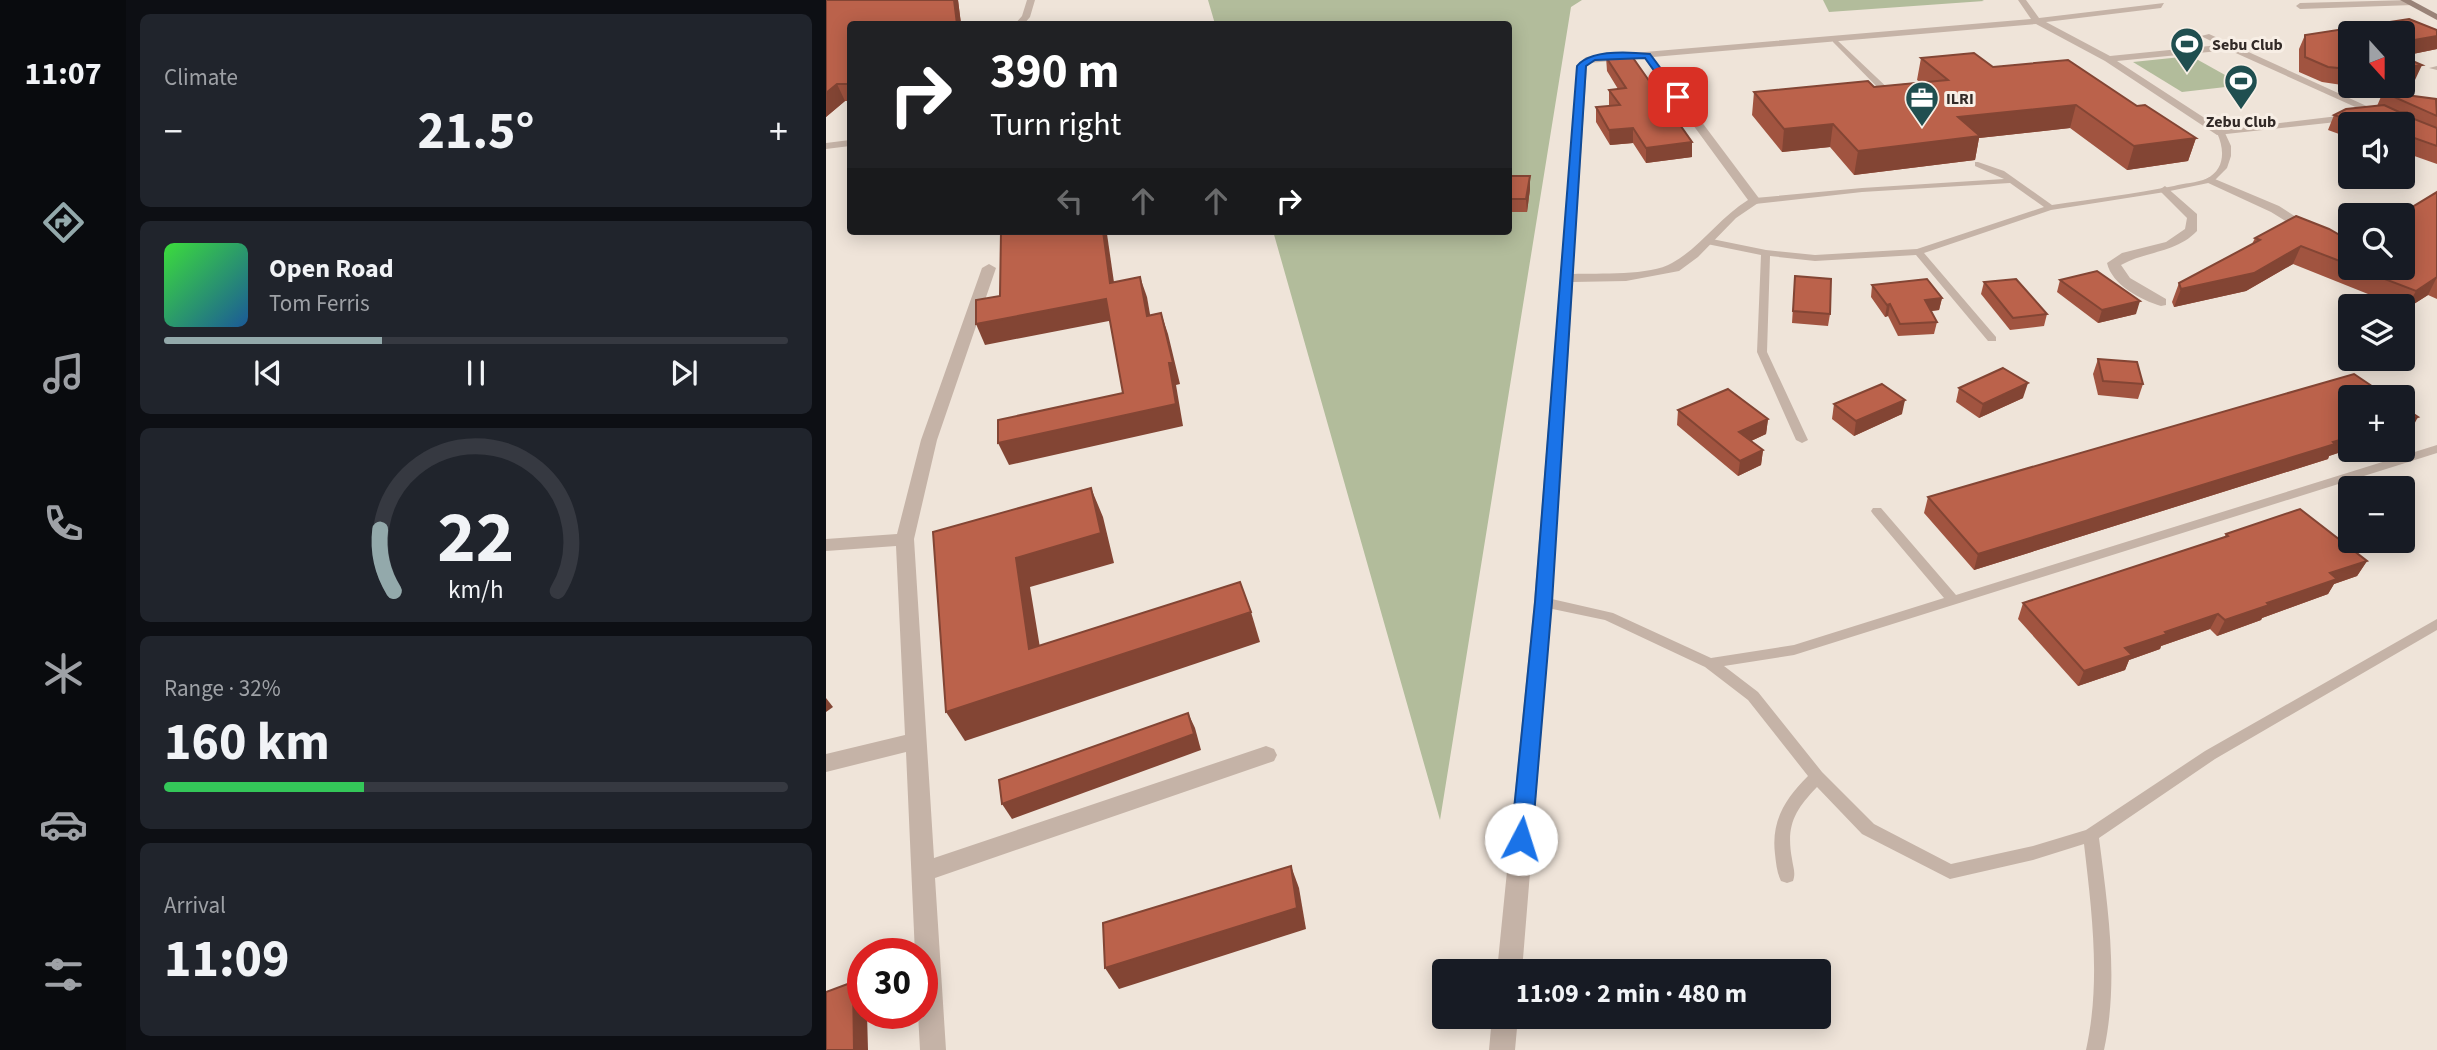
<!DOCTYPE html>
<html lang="en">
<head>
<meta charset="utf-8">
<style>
  body { margin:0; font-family:"Source Sans 3",sans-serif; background:#20242c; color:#f1f3f6; height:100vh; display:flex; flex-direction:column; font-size:26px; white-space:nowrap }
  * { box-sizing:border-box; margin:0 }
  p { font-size:23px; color:#9ea1a6 }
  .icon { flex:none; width:38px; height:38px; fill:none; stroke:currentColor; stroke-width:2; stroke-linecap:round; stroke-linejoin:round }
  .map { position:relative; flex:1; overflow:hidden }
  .drawer { display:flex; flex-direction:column; gap:14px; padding:14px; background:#0d0f14; width:700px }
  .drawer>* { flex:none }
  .banner { position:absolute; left:21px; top:21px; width:665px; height:214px; border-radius:7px; box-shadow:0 4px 18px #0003; background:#202124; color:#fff; overflow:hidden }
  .needle { width:46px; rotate:159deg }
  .tools { position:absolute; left:1512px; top:21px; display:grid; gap:14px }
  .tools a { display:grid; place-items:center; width:77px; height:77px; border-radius:7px; background:#171b24; box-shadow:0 4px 18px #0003; font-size:35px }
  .speed { position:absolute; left:21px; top:938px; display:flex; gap:14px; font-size:35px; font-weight:700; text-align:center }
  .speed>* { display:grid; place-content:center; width:91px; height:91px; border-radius:50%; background:#171b24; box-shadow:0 4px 18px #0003; line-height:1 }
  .speed .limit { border:10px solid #d22; background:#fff; color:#111 }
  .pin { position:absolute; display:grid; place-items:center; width:60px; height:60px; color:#fff; margin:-30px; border-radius:14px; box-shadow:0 4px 10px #0006 }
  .me { position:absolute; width:77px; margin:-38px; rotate:5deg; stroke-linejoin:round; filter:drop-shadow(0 0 5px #0008) }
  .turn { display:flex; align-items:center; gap:24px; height:147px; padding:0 28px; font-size:32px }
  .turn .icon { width:91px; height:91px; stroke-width:2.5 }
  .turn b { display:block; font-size:49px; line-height:60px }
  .lanes { display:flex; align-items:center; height:66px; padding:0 28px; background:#0003; justify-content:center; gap:35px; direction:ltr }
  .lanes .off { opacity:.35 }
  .big { font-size:52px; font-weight:700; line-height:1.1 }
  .drawer .tile { flex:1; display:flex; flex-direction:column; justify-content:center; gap:10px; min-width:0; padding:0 24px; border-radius:10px; background:#20242c }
  .drawer .dial { align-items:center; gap:0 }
  .dial svg { height:182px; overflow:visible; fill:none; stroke:#363941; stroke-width:7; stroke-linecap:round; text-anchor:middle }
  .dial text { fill:#f1f3f6; stroke:none }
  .song { display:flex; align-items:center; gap:21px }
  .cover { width:84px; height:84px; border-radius:10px; background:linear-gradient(135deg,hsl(120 70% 55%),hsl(210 70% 35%)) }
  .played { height:7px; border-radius:4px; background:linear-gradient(90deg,#93a9ab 35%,#363941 35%) }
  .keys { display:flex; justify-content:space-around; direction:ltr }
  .heat { display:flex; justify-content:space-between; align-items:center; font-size:38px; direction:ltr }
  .charge { height:10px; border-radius:5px; background:linear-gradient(90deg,#34c759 32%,#363941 0) }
  .trip { position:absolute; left:606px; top:959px; width:399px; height:70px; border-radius:7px; background:#171b24; box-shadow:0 4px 18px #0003; font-weight:700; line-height:70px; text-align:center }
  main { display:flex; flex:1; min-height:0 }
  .dock { display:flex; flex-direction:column; width:126px; justify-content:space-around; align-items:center; background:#090b0e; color:#9ea1a6 }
  .dock .icon { width:49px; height:49px }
  .dock .current { color:#93a9ab }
  .dock b { font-size:32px; color:#f1f3f6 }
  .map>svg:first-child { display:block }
</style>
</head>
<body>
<main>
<nav class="dock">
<b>11:07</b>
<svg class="icon current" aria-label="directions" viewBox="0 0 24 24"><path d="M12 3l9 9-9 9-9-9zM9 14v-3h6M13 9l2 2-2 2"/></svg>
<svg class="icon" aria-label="music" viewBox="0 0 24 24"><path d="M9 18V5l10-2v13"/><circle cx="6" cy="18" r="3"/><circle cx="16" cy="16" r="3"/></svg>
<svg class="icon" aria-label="phone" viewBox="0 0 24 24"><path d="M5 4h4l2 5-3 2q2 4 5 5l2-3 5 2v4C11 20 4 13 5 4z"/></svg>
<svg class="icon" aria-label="climate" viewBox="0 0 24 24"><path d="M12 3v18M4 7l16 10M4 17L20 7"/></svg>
<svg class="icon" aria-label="car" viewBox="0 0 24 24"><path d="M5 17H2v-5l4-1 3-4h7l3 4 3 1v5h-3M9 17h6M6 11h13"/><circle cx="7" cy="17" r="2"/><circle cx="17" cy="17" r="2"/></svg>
<svg class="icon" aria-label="filters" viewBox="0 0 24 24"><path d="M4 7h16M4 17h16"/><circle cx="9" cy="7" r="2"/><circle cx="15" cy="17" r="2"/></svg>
</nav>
<section class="drawer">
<div class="tile"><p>Climate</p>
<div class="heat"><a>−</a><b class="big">21.5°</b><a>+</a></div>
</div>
<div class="tile">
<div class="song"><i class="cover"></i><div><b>Open Road</b><p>Tom Ferris</p></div></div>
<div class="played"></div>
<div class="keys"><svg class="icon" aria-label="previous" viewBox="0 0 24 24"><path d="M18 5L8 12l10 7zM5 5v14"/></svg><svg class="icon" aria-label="pause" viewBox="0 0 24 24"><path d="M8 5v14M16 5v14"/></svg><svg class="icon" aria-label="next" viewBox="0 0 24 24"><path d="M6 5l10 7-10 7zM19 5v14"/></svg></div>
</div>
<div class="tile dial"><svg viewBox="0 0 100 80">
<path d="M14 69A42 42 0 1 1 86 69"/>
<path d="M14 69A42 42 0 0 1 8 42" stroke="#93a9ab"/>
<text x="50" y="56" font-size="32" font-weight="700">22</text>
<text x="50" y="72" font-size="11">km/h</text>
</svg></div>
<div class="tile"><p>Range · 32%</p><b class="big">160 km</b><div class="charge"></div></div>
<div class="tile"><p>Arrival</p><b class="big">11:09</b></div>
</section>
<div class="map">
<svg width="1611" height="1050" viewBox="0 0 1611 1050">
  <rect width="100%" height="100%" fill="#efe4d9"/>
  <!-- green -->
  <g fill="#b2bc9b">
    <polygon points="382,0 756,0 745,7 614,820 447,231 682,231 682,24 389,24"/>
    <polygon points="997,0 1156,0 1158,1 1003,12"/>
    <polygon points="1365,56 1417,85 1356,92 1307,62"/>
  </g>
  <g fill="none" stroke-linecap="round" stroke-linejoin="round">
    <!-- lane -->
    <g fill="#c5b3a7" fill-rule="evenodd">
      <polygon points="1007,40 1011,40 1068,94 1068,98 1062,98 1007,42"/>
      <polygon points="1611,66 1611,70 1603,68"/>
      <path d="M1392,131L1399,133L1405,146V156L1401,168L1387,182L1339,192L1225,210L1098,253L1170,337V341H1162L1090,255L989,261L944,256L941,352L982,440L976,443L970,440L931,352L935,255L881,244L877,241L881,238L940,250L989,255L1091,249L1218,207L1184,183L1036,192L929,204L925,201L929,198L1036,188L1178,179L1149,166V162H1152L1178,171L1226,205C1266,199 1308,194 1348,186C1358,183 1370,183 1380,179C1399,170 1399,150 1391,133Z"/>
      <path d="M1611,445V453L968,655L898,666L932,692L996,772L1048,824L1125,864L1207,846L1260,830L1379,751L1611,619V630L1389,759L1273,838C1282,909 1293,980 1278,1050H1260C1275,982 1266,913 1258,844L1207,860L1124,879L1036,834L991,787C968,811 960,826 966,859C967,867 970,873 967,881L961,883L955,881C951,873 950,863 949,854C945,821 959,799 982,776L922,700L879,667L779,620L717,607L712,605L710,602L712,599L717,597L787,613L885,658L968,645L1118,598L1047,514L1045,511L1047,508H1055L1130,595Z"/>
    </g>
    <!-- street -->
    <g fill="#c5b3a7" fill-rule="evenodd">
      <polygon points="201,0 209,0 204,17 198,24 189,24 196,16"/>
      <path d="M1192,0H1200L1213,18L1338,3L1335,8L1220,22L1284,56L1393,45L1375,36L1383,34L1580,124L1577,127V124H1567L1403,50L1291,61L1397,130L1529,114L1534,117L1529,120L1391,135L1279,61L1210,24L827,57L935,201L910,218L872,257L853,271L800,281L747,282L726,602L696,971H671L708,602L751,66L760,57L1205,19ZM818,58L922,200C894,217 875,247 846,263C824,276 773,273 747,274L761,66L763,63Z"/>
      <polygon points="1584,0 1587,5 1474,9 1470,6 1474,3"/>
      <polygon points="24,140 24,146 0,149 0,143"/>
      <polygon points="1384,177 1453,206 1524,252 1524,261 1445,212 1380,182 1378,180"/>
      <path d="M1339,186L1371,214V231C1350,253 1320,251 1295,265L1304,278L1340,299V305L1335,306C1315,300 1286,285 1281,263L1296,253L1340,242L1359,229L1361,218L1333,190Z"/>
      <polygon points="163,264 170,268 111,440 88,539 108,858 440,746 448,749 451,755 448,761 109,878 120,1050 94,1050 92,1013 96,1013 96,954 89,954 80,752 0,772 0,754 79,735 70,546 0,551 0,539 71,534 95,440 156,268"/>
      <polygon points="666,1017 692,1017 689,1050 663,1050"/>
    </g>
    <!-- secondary -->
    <polygon fill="#998378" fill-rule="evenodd" points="1574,0 1585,0 1611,14 1611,20"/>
  </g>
  <!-- wall -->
  <g fill="#a15440">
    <polygon points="0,0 132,0 135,24 24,24 24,101 19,101 0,117"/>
    <polygon points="1611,30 1611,49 1577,56 1577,33 1524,33 1524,86 1518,92 1514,90 1516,85 1496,82 1473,72 1473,49 1479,35"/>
    <polygon points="780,57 866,142 866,157 820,163 807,143 784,145 770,122 770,107 784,106 783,105 783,90 792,89 781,71"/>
    <polygon points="1095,58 1167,67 1311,106 1370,138 1362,161 1301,170 1244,128 1153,138 1149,160 1028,175 1004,147 956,152 926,115 928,92 1048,87 1094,82 1091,80"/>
    <polygon points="1557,92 1611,109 1611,164 1577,152 1577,124 1524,124 1524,138 1502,130 1508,115 1551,106"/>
    <polygon points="682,176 704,176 704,189 701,212 682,212"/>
    <polygon points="1611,192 1611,299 1602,295 1580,309 1577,308 1577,306 1572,306 1467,264 1420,291 1348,307 1346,302 1353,283 1426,244 1429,238 1524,241 1524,268 1577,268"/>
    <polygon points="969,276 1004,314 1002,326 966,323"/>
    <polygon points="1234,280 1310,314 1272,323 1231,292"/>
    <polygon points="1158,282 1221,314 1218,326 1184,330 1155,294"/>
    <polygon points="1046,285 1116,298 1113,310 1105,311 1111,322 1108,334 1072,336 1062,316 1059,317 1045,297"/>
    <polygon points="1272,359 1317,384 1312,399 1272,395 1267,374"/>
    <polygon points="1133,388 1197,398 1153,418 1130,402"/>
    <polygon points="1524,397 1524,449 1503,456 1502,459 1148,570 1098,513 1102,497"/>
    <polygon points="1008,404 1076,414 1028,436 1006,419"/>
    <polygon points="852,410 942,419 940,434 925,441 937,450 935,465 912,476 851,425"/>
    <polygon points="1400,534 1541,561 1531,576 1508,584 1502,594 1436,618 1435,620 1391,636 1384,629 1335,646 1334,649 1303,660 1299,670 1252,686 1192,619 1197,603 1398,538"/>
  </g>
  <!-- shaded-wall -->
  <g fill="#834534">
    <polygon points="128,0 132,0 135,24 131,24"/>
    <polygon points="1611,36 1611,49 1577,56 1577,42"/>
    <polygon points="1596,65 1589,80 1577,82 1577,68"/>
    <polygon points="1524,78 1524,86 1555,86 1518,92"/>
    <polygon points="11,84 19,101 0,117 0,93"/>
    <polygon points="1250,105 1244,128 1153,138 1149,160 1028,175 1032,151 1132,117"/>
    <polygon points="1007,124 1004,147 956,152 958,129"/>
    <polygon points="807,128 807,143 784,145 783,130"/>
    <polygon points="1370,138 1362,161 1301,170 1308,146"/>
    <polygon points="866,142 866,157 820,163 820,148"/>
    <polygon points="704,176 704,189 701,212 700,199"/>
    <polygon points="277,231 280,231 281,234 291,303 284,283"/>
    <polygon points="1475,246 1467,264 1420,291 1348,307 1355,289"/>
    <polygon points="314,277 321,297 328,337 321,316"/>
    <polygon points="1611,277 1602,295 1580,309 1590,291"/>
    <polygon points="1116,298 1113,310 1097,312 1099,300"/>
    <polygon points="280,299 288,320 159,345 150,324"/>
    <polygon points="1314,301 1310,314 1272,323 1276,310"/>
    <polygon points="1064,304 1062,316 1059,317 1061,305"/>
    <polygon points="335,313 342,334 354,384 350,385 357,426 183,465 172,443 350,404 343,363"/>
    <polygon points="1202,383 1197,398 1153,418 1157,404"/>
    <polygon points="1079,400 1076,414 1028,436 1030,421"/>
    <polygon points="1592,417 1584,432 1577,434 1577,422"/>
    <polygon points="942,419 940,434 912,447 913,432"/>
    <polygon points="1524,437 1524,449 1503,456 1502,459 1148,570 1152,554"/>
    <polygon points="937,450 935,465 912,476 914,461"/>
    <polygon points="265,488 277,517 288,563 204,587 219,678 203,649 190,558"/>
    <polygon points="1541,561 1531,576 1508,584 1502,594 1436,618 1435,620 1391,636 1399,620 1441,603 1504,573"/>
    <polygon points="425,612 434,642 139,741 120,712"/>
    <polygon points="1392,614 1384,629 1335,646 1334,649 1303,660 1299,670 1252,686 1258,671 1299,648 1339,632"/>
    <polygon points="0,698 7,707 0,712"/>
    <polygon points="362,713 369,728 375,750 186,819 176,804"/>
    <polygon points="465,866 473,888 480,929 293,989 279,968"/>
    <polygon points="27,982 37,992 37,1013 41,1013 42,1050 28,1050"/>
  </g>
  <!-- building -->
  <g fill="#bb624b" stroke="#834534" stroke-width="2">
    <polygon points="0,0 128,0 131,24 24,24 24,84 11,84 0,93"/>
    <polygon points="1583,19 1611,30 1611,36 1577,42 1577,33 1524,33 1524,77 1521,75 1522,69 1502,67 1479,57 1479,35"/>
    <polygon points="1148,53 1167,67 1242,60 1311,106 1319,105 1370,138 1308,146 1250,105 1132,117 1154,136 1032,151 1007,124 958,129 928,92 1042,81 1048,87 1122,80 1095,58"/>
    <polygon points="805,55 866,142 820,148 807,128 783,130 770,107 794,105 783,90 800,88 780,57"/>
    <polygon points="1577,57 1596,65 1577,68"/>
    <polygon points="1557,92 1610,99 1611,116"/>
    <polygon points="1558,105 1573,112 1581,112 1583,117 1611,128 1611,146 1577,134 1577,124 1535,124 1508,115 1520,109"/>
    <polygon points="682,176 704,176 700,199 682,199"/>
    <polygon points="1611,192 1611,277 1590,291 1530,268 1577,268 1577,215 1573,215"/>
    <polygon points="1470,216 1503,229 1524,241 1524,265 1475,246 1428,273 1355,289 1353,283 1434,240 1429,238"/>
    <polygon points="175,231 277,231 284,283 314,277 321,316 335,313 347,363 343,363 350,404 172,443 172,420 297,393 280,299 150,324 150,300 174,296"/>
    <polygon points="1271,271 1314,301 1276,310 1234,280"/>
    <polygon points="969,276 1005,279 1004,314 967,311"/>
    <polygon points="1101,279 1116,298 1099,300 1111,322 1074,324 1064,304 1061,305 1046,285"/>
    <polygon points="1190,279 1221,314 1187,318 1158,282"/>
    <polygon points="1272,359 1311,362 1317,384 1277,381"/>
    <polygon points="1177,368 1202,383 1157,404 1133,388"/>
    <polygon points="1528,374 1562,397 1524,397 1524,437 1507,442 1509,444 1152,554 1102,497"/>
    <polygon points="1056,384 1079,400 1030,421 1008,404"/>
    <polygon points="902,389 942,419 913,432 937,450 914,461 852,410"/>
    <polygon points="1577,407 1592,417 1577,422"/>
    <polygon points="265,488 275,533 190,558 203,649 414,582 425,612 120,712 107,532"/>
    <polygon points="1474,509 1541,561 1504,573 1511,579 1441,603 1443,605 1399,620 1392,614 1339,632 1341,634 1299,648 1306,655 1258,671 1197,603 1402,536 1400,534"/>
    <polygon points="362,713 368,734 176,804 173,780"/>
    <polygon points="465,866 471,908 279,968 277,923"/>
    <polygon points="27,982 28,1050 0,1050 0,992"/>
  </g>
  <!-- route -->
  <path fill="#1a73e8" stroke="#114b97" stroke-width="2" d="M824,54L856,97L855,99H848L819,58L769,60L760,66L726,602L706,839L703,846L695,848L688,846L685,839L709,602L751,66C764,49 805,52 824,54Z"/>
  <!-- icons -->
  <defs>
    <g id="stadium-pin" transform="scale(1.75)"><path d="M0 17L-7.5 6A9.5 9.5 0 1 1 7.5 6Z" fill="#204f50" stroke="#f7eee5"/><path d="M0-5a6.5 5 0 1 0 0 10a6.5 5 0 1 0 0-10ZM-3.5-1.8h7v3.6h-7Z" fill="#fff"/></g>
    <g id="office-pin" transform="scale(1.75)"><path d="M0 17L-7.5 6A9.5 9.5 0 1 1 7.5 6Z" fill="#204f50" stroke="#f7eee5"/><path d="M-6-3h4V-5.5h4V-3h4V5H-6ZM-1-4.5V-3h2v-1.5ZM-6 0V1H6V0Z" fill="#fff"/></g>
  </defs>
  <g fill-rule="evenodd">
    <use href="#stadium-pin" x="1361" y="44"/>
    <use href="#stadium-pin" x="1415" y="81"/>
    <use href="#office-pin" x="1096" y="98"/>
  </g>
  <g text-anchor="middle" stroke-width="6" stroke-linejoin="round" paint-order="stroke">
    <!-- far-poi labels -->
    <g font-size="16" font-weight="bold" fill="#322a27" stroke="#f7eee5" text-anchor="start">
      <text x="1386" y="50">Sebu Club</text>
      <text x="1120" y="104">ILRI</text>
      <text x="1415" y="127" text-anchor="middle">Zebu Club</text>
    </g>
  </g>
</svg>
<div class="tools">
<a><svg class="needle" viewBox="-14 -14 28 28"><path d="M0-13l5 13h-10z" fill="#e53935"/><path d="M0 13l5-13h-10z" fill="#9ea1a6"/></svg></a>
<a><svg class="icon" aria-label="sound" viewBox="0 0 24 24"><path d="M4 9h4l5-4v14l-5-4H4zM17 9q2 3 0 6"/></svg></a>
<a><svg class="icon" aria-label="search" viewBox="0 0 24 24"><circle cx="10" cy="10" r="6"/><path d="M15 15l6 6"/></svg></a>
<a><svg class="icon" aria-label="layers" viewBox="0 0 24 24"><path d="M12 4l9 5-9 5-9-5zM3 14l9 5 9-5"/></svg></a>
<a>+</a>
<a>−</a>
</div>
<div class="speed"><div class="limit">30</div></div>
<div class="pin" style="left:852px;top:97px;background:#d93025"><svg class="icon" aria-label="arrive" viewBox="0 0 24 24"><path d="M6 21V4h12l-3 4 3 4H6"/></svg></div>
<svg class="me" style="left:695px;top:839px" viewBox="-20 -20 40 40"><circle r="19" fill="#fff"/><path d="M0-13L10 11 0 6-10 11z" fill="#1a73e8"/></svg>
<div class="trip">11:09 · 2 min · 480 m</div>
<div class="banner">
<div class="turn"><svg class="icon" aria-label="right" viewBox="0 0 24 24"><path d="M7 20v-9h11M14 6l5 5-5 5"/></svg><div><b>390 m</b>Turn right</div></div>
<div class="lanes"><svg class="icon off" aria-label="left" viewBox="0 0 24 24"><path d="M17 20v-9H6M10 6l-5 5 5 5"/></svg><svg class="icon off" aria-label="ahead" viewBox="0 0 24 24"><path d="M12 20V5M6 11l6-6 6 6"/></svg><svg class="icon off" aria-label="ahead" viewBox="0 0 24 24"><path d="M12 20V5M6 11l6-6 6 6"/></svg><svg class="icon" aria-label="right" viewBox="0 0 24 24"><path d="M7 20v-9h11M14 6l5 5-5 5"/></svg></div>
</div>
</div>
</main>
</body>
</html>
